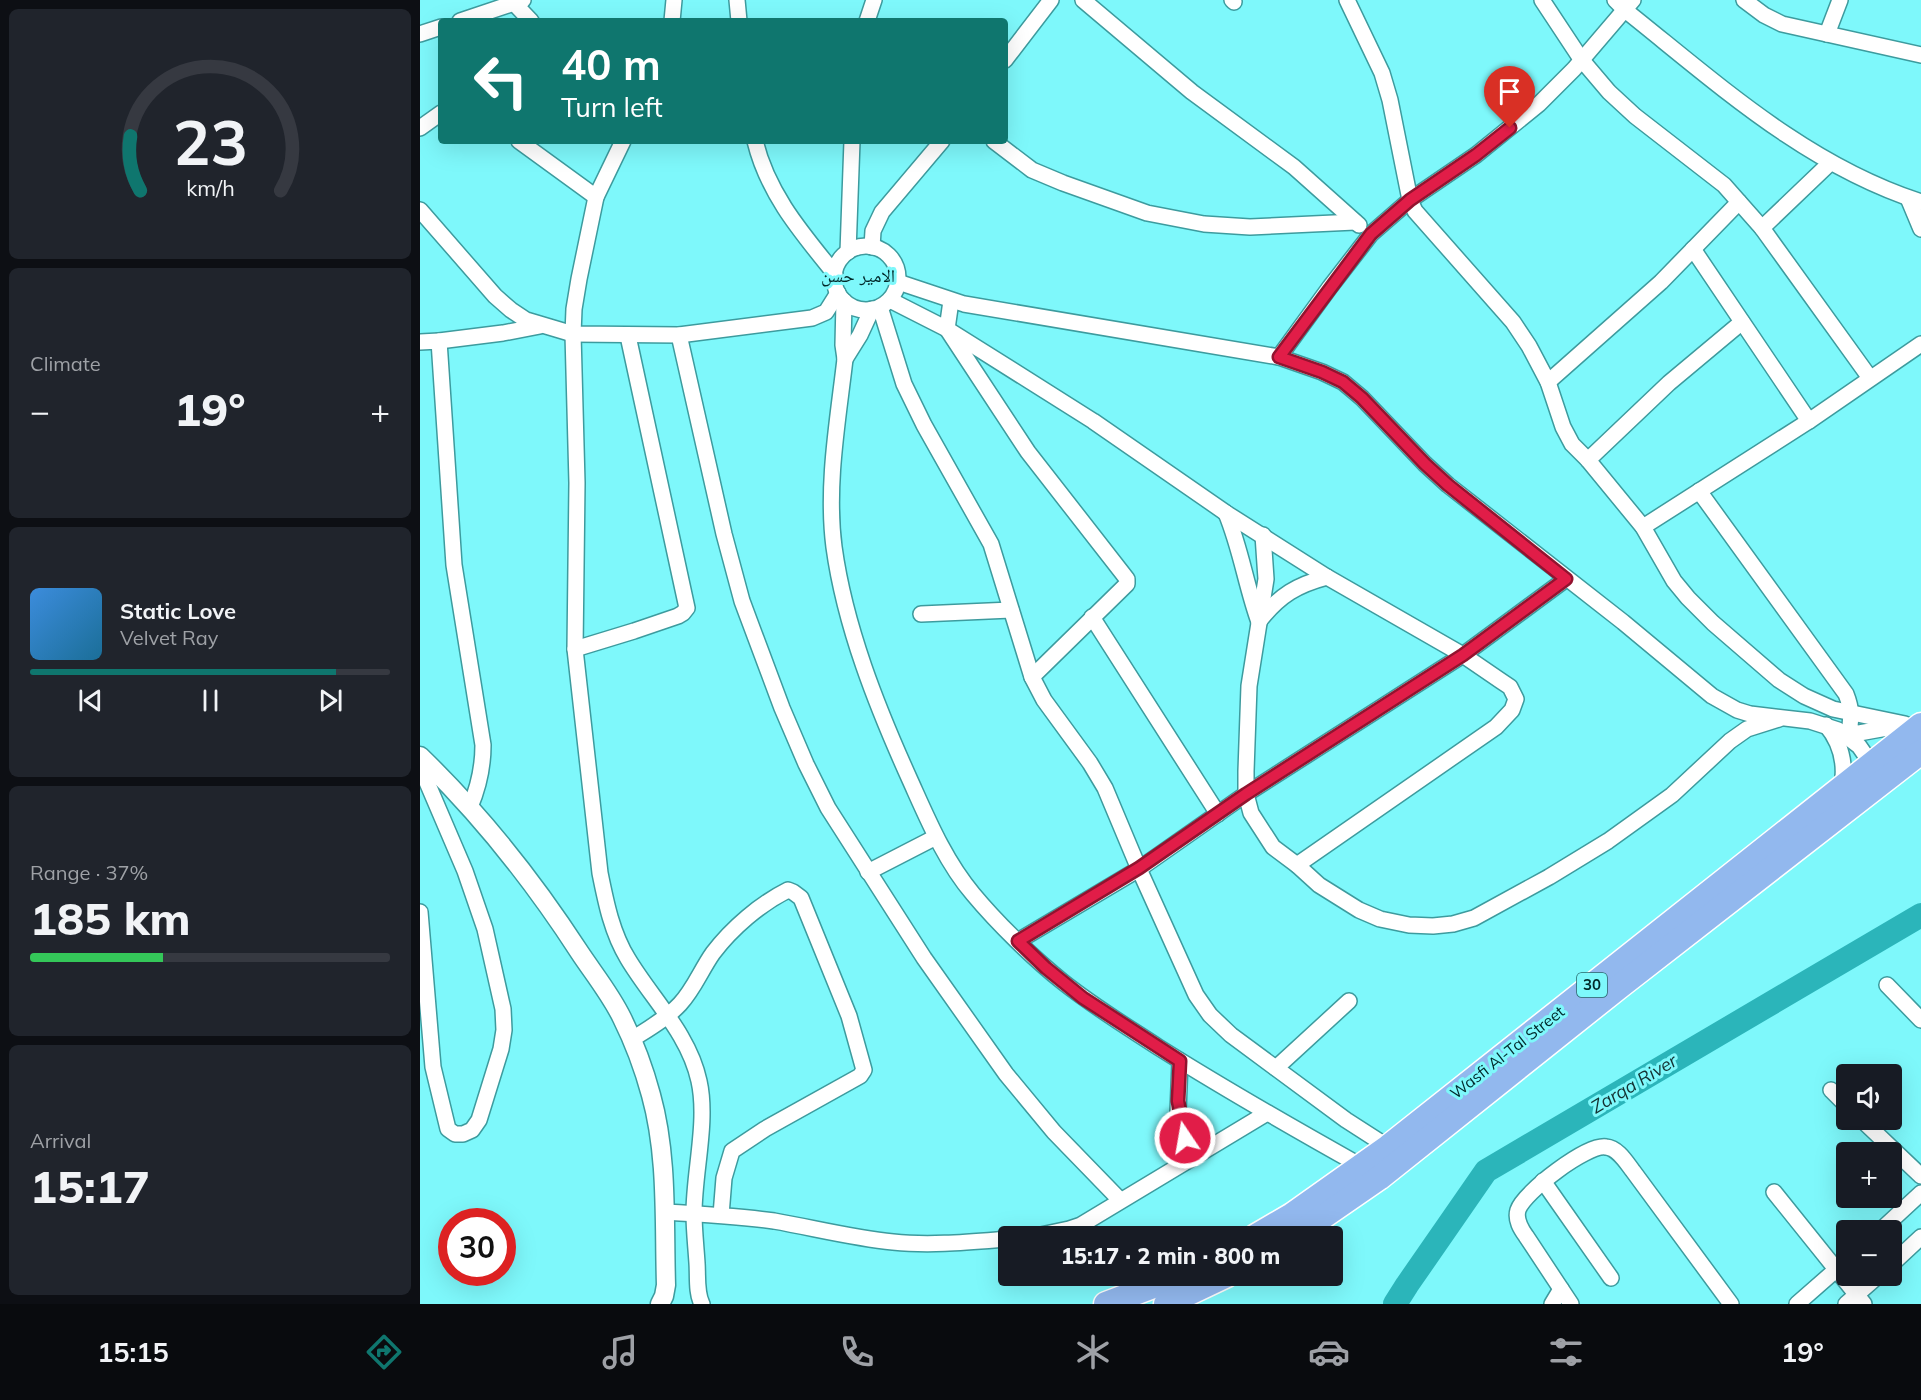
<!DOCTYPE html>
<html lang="en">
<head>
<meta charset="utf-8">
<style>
  body { margin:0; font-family:Mulish,"Noto Naskh Arabic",sans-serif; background:#20242c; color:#f1f3f6; height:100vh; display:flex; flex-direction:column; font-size:22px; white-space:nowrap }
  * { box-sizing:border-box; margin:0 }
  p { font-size:20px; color:#9ea1a6 }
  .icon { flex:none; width:33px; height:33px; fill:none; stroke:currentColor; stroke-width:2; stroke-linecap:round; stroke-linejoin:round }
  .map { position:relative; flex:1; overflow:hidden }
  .side { display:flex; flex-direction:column; gap:9px; padding:9px; background:#0d0f14; width:420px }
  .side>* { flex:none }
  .hud { position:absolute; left:18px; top:18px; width:570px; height:126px; border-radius:6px; box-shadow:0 6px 24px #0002; background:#0f766e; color:#fff; overflow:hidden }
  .controls { position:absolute; left:1416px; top:1064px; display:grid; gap:12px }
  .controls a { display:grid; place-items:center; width:66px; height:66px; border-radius:6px; background:#171b24; box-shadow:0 6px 24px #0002; font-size:30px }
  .speed { position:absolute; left:18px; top:1208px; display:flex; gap:12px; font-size:30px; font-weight:700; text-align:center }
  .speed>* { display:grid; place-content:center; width:78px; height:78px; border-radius:50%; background:#171b24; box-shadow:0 6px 24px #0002; line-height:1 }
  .speed .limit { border:9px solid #d22; background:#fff; color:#111 }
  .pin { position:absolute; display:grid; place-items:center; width:51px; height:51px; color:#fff; margin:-62px -26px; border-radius:50% 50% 50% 0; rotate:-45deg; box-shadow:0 0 6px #0007 }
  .pin .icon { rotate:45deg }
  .me { position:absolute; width:66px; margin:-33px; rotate:348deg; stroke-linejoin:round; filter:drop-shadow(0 0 4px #0008) }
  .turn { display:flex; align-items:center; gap:21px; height:126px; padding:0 24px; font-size:27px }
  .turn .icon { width:78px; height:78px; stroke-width:2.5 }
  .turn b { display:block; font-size:42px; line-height:51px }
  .big { font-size:45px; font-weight:800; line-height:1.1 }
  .side .card { flex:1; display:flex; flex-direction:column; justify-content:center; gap:9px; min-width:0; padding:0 21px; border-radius:9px; background:#20242c }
  .side .dial { align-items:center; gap:0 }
  .dial svg { height:156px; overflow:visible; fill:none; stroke:#363941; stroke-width:7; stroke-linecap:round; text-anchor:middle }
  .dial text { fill:#f1f3f6; stroke:none }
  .song { display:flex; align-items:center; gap:18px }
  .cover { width:72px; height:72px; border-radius:9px; background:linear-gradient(135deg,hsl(210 70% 55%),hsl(200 70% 35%)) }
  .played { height:6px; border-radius:3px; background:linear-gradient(90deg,#0f766e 85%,#363941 85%) }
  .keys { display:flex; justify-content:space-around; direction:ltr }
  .heat { display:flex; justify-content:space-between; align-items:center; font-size:33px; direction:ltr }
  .charge { height:9px; border-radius:4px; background:linear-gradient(90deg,#34c759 37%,#363941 0) }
  .trip { position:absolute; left:578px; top:1226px; width:345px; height:60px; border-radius:6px; background:#171b24; box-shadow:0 6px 24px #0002; font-weight:800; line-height:60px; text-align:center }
  .menu { display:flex; height:96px; justify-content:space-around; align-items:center; background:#090b0e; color:#9ea1a6 }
  .menu .icon { width:42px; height:42px }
  .menu .active { color:#0f766e }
  .menu b { font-size:27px; color:#f1f3f6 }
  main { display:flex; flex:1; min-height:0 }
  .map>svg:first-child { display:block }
</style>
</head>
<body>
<main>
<section class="side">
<div class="card dial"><svg viewBox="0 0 100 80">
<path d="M14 69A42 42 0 1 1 86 69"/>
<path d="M14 69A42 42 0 0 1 9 41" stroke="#0f766e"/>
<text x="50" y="56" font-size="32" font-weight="700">23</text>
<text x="50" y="72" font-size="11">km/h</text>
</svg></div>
<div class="card"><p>Climate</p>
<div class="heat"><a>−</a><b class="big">19°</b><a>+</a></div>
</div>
<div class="card">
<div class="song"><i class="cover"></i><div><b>Static Love</b><p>Velvet Ray</p></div></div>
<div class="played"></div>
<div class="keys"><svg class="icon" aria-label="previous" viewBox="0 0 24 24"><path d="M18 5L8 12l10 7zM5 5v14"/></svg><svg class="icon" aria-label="pause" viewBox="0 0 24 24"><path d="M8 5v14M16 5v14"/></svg><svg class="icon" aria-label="next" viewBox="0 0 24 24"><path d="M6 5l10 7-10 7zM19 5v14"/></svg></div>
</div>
<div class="card"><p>Range · 37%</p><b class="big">185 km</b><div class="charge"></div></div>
<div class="card"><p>Arrival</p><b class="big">15:17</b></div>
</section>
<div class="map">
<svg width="1501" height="1304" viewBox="0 0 1501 1304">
  <rect width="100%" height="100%" fill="#7ef8fb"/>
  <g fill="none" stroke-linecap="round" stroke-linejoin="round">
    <!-- river -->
    <polyline stroke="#2bb5ba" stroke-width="24" points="975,1304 987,1285 1066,1171 1501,915"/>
    <!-- minor casing -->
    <g stroke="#3d9b9e" stroke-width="18">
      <g id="minor">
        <polyline points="91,0 111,21"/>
        <polyline points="317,0 319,21"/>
        <polyline points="663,0 772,92 874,167 939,225"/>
        <polyline points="812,0 814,2"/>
        <polyline points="927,0 962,73 970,100 990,200 995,211 1093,322 1109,346 1128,382 1143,427 1152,444 1168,460 1223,527 1254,581 1268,598 1293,623 1359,680 1384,696 1413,709 1485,724"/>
        <polyline points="1122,0 1161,59 1189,92 1215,116 1304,185 1342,228 1450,378"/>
        <path d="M1195,0L1205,10C1298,84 1386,165 1501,202"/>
        <polyline points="1324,0 1344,15 1362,24 1501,55"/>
        <polyline points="40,21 103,0"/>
        <polyline points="252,21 254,0"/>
        <polyline points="447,21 454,0"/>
        <polyline points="0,34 21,27"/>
        <polyline points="1407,34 1420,0"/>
        <polyline points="585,60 631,0"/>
        <polyline points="0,128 21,113"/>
        <polyline points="99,141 176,197"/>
        <path d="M203,141L176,197L159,279L154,309L153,334L157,483L155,649L180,873C186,903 192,933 208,959C232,999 269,1034 279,1081C288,1121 274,1172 274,1213C274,1230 276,1247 277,1263C278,1276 276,1293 282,1304"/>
        <path d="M335,141C348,194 381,232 415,274"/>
        <polyline points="574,141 612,170 643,183 727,213 784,224 830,227 935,222"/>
        <polyline points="1488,198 1501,229"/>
        <polyline points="0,210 75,296 91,310 106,320 153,334 259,335 392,318 406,312 418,293"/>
        <polyline points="1342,228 1410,163"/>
        <circle cx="446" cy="278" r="32"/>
        <polyline points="452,247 453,231 462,212 522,141"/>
        <polyline points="1273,249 1389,421"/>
        <polyline points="428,252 432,141"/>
        <polyline points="478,282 544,304 859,357 902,372 923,382 942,398 1005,464 1028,485 1203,622 1292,696 1317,710 1330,714 1390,721 1418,730 1439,746 1455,769"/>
        <polyline points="470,300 527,329 673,421 806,513 907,577 1043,655 1081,681 1090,687 1096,699 1092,710 1076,727 877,865"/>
        <path d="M424,301L423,345L425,359C418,420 406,485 414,547C425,627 457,707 490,780C508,820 525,861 553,894C578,924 613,958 643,982C673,1006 706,1026 738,1047C805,1089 873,1128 941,1166"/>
        <polyline points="531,301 527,329 608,452 707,579 707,584 612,677"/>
        <polyline points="460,307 484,384 504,425 571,544 612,677 624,700 670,763 685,788 719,869 776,995 790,1015 811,1035 926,1120 968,1147"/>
        <polyline points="259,335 304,534 322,601 362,708 386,764 408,808 504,958 586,1074 634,1132 700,1200"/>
        <polyline points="19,341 83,333 120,326"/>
        <path d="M0,342L19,341L34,565L63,745C63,768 59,786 50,807"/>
        <polyline points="859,357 910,287 951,234 990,200 1056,155 1119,104 1154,69 1213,0"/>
        <polyline points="425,359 440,335 452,309"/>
        <polyline points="1128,382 1241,282 1319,202"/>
        <polyline points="1168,460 1249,383 1322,322"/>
        <path d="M1279,491L1426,694C1432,709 1432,720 1428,735L1478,726"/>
        <path d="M806,513C821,549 826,586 839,622"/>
        <polyline points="1223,527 1389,421 1501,344"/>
        <polyline points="843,535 846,579 829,686 826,771 826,794 831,813 853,847 877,865 899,885 939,910 960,919 989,925 1013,926 1033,924 1054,918 1129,877 1188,841 1252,795 1310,741 1327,729 1359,719"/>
        <polyline points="501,614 591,610"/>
        <polyline points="672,617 798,814"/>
        <path d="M840,620C860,595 877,585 907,577"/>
        <polyline points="155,649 214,631 258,616 263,613 267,608 208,336"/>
        <path d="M1406,725C1421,743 1426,763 1422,786"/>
        <polyline points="0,766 45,871 65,929 83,1009 84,1030 81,1049 59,1120 52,1130 43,1134 35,1134 28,1129 13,1067 0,912"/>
        <polyline points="448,872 516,837"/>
        <polyline points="598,941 719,869 826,794 1043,655 1146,579"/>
        <polyline points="1467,985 1501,1020"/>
        <path d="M211,1040C228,1029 246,1019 260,1004C274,989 281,970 293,953C312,928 340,904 368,890L373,892L381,898L429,1016L444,1070L440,1076L345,1129L312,1151L304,1178L301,1215"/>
        <polyline points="760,1061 758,1112 771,1159"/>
        <polyline points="856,1068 929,1001"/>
        <polyline points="1411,1090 1426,1105"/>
        <polyline points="1441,1119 1501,1176"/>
        <polyline points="1123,1181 1191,1278"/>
        <polyline points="1354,1192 1444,1304"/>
        <path d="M244,1212C281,1214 318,1216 354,1221C394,1228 433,1238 473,1242C510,1246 550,1242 588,1239"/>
        <polyline points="1461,1230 1501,1193"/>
        <polyline points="616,1236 649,1229 661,1225 847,1113"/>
        <polyline points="1472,1264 1501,1237"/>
        <polyline points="1132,1304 1141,1289"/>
        <path d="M1151,1304L1106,1236C1101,1229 1095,1220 1098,1210C1104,1192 1167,1144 1186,1147C1198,1148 1206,1162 1213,1171L1311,1304"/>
        <polyline points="1377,1304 1426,1261"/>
        <polyline points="1426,1304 1459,1275"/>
      </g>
    </g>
    <!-- tertiary casing -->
    <g stroke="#3d9b9e" stroke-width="21">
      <path id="tertiary" d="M0,756C61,815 114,882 160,953C174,974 191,995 202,1018C214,1042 224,1069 231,1095C248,1156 244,1222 246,1285L244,1296L240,1304"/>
    </g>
    <!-- primary casing -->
    <g stroke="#fff" stroke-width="27">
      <g id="primary">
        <polyline points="836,1236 872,1215 968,1147 1501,725"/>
        <polyline points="875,1236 959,1178 1200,986 1501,752"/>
        <polyline points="686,1304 762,1275"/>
        <polyline points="746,1304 807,1275"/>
      </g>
    </g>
    <!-- minor -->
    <use href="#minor" stroke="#fff" stroke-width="15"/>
    <!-- tertiary -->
    <use href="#tertiary" stroke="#fff" stroke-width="18"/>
    <!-- primary -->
    <use href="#primary" stroke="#92b8ee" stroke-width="24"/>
  </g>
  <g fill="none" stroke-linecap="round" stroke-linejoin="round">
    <!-- route casing -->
    <g stroke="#92132f" stroke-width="15">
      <polyline id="route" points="765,1138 758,1101 760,1061 663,998 626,968 598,941 719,868 826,794 1043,655 1146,579 1028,485 1005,464 942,398 923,382 902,372 859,357 951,234 990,200 1056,155 1090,128"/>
    </g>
    <!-- route -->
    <use href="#route" stroke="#e11d48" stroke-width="10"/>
  </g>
  <g text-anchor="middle" stroke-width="6" stroke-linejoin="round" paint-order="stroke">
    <!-- shield labels -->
    <rect fill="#7ef8fb" stroke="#266668" stroke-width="1.5" x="1157" y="973" width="30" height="24" rx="4.5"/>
    <g font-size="15" font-weight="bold" fill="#002829">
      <text x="1172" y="990">30</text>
    </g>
    <!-- street labels -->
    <g font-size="16" fill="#002829" stroke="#7ef8fb">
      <text transform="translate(1087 1052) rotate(-38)" y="6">Wasfi Al-Tal Street</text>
    </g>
    <!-- neighbourhood labels -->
    <g font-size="18" fill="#002829" stroke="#7ef8fb">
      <text x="438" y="282">الامير حسن</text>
    </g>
    <!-- water labels -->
    <g font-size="18" font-style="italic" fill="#143031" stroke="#7ef8fb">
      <text transform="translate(1214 1084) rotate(-31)" y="6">Zarqa River</text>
    </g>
  </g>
</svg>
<div class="controls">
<a><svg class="icon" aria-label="sound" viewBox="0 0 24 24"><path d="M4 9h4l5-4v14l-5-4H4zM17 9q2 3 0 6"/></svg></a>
<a>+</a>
<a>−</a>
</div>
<div class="speed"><div class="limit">30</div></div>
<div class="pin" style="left:1090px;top:128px;background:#d93025"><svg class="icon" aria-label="arrive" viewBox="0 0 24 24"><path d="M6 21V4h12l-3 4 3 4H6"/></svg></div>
<svg class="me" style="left:765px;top:1138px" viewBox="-20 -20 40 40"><circle r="17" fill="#e11d48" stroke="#fff" stroke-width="3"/><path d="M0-11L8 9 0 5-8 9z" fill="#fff"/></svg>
<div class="trip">15:17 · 2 min · 800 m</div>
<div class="hud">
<div class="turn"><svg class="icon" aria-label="left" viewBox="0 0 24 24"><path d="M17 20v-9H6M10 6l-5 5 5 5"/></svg><div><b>40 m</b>Turn left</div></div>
</div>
</div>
</main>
<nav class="menu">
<b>15:15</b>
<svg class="icon active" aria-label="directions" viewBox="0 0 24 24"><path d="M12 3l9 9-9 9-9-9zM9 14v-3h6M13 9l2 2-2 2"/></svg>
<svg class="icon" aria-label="music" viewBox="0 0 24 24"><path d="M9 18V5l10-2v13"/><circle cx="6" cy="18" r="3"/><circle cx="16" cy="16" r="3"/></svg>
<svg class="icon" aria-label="phone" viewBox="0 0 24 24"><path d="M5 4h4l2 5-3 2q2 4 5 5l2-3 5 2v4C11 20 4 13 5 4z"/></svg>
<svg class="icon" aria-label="climate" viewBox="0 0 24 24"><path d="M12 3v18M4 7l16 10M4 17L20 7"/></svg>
<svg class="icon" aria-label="car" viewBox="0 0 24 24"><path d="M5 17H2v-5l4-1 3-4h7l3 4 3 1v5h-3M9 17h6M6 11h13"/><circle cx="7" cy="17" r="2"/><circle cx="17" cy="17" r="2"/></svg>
<svg class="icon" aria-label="filters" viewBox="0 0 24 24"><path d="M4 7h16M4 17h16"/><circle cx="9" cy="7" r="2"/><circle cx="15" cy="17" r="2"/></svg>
<b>19°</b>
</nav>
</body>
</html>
